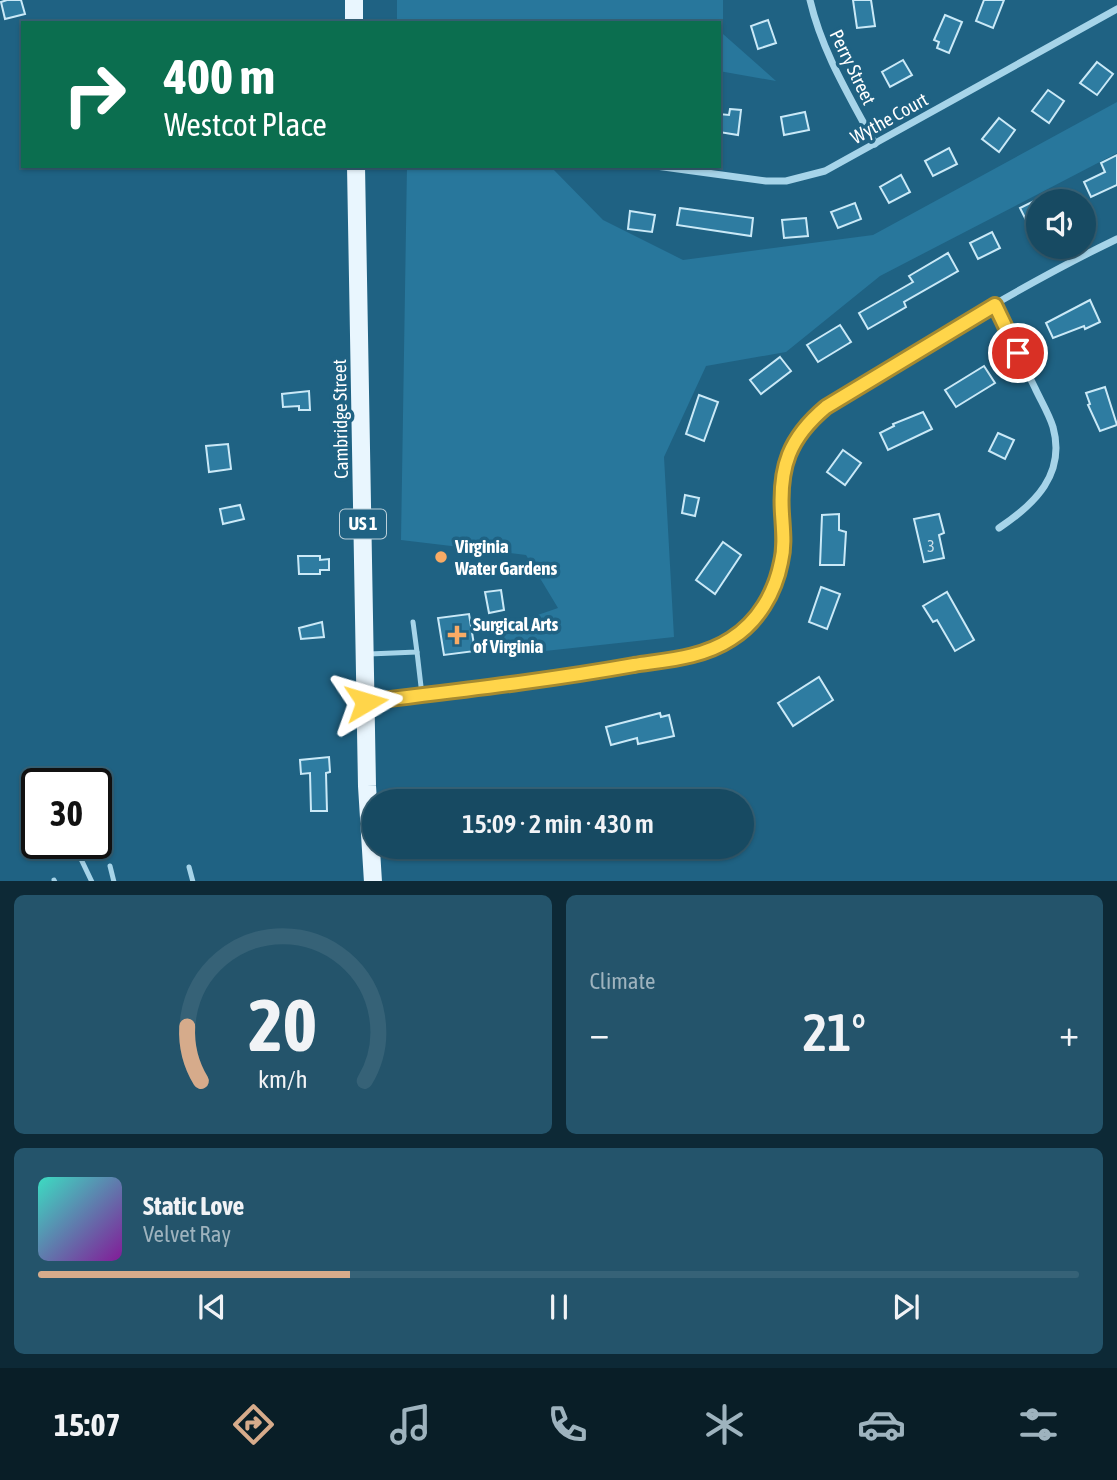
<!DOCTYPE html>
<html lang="en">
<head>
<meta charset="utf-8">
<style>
  body { margin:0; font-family:"Asap Condensed",sans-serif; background:#24546b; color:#f1f3f6; height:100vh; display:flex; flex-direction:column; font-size:26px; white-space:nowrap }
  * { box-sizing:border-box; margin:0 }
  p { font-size:23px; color:#9eb3be }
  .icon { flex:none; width:38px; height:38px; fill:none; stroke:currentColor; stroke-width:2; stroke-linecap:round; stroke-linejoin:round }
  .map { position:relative; height:881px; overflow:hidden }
  .sheet { display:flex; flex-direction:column; gap:14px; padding:14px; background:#0d2936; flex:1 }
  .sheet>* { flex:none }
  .banner { position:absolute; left:21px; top:21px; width:700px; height:147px; border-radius:0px; box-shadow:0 2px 5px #0004,0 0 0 2px #366277; background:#0b6e4f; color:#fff; overflow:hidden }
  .buttons { position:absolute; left:1026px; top:189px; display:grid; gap:14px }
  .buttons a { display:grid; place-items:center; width:70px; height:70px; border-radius:50%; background:#174a62; box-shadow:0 2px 5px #0004,0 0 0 2px #366277; font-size:35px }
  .speed { position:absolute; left:21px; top:768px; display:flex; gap:14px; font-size:35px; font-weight:700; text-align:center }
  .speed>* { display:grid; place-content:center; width:91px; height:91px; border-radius:50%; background:#174a62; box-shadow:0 2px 5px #0004,0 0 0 2px #366277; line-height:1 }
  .speed .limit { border:4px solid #111; border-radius:10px; background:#fff; color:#111 }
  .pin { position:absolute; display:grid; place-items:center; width:60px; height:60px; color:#fff; margin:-30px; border:4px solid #fff; border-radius:50%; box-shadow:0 2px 7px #0007 }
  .me { position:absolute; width:77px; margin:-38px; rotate:83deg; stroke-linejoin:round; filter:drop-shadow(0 0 5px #0008) }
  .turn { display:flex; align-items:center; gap:24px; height:147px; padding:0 28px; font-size:32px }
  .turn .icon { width:91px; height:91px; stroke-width:2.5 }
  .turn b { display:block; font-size:49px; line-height:60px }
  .big { font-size:52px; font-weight:600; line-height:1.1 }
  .sheet .widget { flex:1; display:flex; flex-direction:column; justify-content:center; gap:10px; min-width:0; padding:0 24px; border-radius:10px; background:#24546b }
  .sheet .dial { align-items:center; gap:0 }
  .dial svg { height:182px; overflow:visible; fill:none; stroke:#366277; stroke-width:7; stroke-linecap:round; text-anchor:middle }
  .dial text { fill:#f1f3f6; stroke:none }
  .song { display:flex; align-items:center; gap:21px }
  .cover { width:84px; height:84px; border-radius:10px; background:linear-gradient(135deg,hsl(170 70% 55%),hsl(290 70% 35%)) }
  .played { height:7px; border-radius:4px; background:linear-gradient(90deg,#d6ab8b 30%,#366277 30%) }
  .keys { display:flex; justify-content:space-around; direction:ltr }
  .heat { display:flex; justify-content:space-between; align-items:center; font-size:38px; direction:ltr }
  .sheet .tiles { flex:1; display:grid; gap:14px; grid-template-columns:1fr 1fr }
  .widget:last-child { grid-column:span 2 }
  .trip { position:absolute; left:362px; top:789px; width:392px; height:70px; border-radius:35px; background:#174a62; box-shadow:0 2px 5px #0004,0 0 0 2px #366277; font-weight:600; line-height:70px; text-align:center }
  .dock { display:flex; height:112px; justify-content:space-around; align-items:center; background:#091e27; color:#9eb3be }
  .dock .icon { width:49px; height:49px }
  .dock .on { color:#d6ab8b }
  .dock b { font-size:32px; color:#f1f3f6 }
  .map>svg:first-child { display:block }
</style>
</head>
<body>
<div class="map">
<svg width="1117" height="882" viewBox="0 0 1117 882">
  <rect width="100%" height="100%" fill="#1f6283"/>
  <!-- green -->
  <g fill="#28779c">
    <polygon points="397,0 723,0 723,34 776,81 719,71 719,23 397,23"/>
    <polygon points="1117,102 1117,153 880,276 786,352 706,366 664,457 674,637 507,655 500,628 558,608 526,555 401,540 407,166 550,166 603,220 683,260 873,235"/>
  </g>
  <!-- building -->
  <g fill="#2e7ca1" stroke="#cae9f7" stroke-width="2">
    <polygon points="7,0 21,0 25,14 5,19 1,2"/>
    <polygon points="853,0 871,0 875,26 857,28"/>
    <polygon points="984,0 1004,0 993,28 976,21"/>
    <polygon points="945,15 962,22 949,53 937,48 939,42 934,40"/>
    <polygon points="768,20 776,43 758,49 751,26"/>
    <polygon points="903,60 912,75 890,87 882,72"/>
    <polygon points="1097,62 1113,74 1097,95 1080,83"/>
    <polygon points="1048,90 1064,101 1049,123 1032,111"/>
    <polygon points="730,109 741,110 738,135 719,132 719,114 729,115"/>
    <polygon points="805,112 809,130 784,135 781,117"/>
    <polygon points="999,118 1015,130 999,152 982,139"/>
    <polygon points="949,148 957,164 933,176 925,161"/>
    <polygon points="1117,155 1117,185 1091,197 1084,182 1105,172 1101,163"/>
    <polygon points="901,175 910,192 889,203 880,187"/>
    <polygon points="1038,199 1038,222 1029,226 1020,208"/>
    <polygon points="855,203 861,219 838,228 831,212"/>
    <polygon points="680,208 753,218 751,236 677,225"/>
    <polygon points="630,211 655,215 652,232 628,229"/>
    <polygon points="806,218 808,236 784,238 782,220"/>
    <polygon points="992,232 1000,248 978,259 970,243"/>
    <polygon points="948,253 958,271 904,302 906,307 868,329 859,313 913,282 909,276"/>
    <polygon points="1090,300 1100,322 1085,329 1084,326 1053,338 1046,323"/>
    <polygon points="840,325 851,342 818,362 807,345"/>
    <polygon points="780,357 791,371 761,394 750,380"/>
    <polygon points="984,366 995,383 956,407 945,390"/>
    <polygon points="1105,387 1117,425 1100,431 1088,405 1090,404 1086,393"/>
    <polygon points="309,391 310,410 299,410 299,406 283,407 282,394"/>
    <polygon points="699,395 718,402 704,441 686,434"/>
    <polygon points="923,412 932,429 888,450 880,433 894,426 893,424"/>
    <polygon points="998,433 1014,440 1005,459 989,451"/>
    <polygon points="228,444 231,469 209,472 206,446"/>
    <polygon points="843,450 861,463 845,485 827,472"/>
    <polygon points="685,495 699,498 695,516 682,513"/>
    <polygon points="240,505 244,519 223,524 220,509"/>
    <polygon points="839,514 839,530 846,532 844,565 820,565 822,515"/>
    <polygon points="939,514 944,533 939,535 944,558 924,562 914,519"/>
    <polygon points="723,542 741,555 715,594 696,580"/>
    <polygon points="298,556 320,556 320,560 329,559 329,570 320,570 320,574 299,574"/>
    <polygon points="821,587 840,594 827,629 809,622"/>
    <polygon points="501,590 504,610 489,613 485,592"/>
    <polygon points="947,592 974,640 955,651 937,620 933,622 923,606"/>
    <polygon points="469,614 475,651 444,655 438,618"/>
    <polygon points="322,622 324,637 301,639 299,628"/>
    <polygon points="819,677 833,700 793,726 778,703"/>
    <polygon points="660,713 661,717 669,715 674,736 638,744 637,738 611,745 606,727"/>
    <polygon points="329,757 330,772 326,773 327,811 311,811 310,773 301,774 300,760"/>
  </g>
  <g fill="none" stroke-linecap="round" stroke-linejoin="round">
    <!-- service -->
    <g stroke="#a6d4e9" stroke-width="5">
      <polyline points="417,652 422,695"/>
      <polyline points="369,654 417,652 413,622"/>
      <polyline points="80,857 92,882"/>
      <polyline points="110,866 114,882"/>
      <polyline points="189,867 193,882"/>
      <polyline points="54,880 55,882"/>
    </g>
    <!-- minor -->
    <g stroke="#a6d4e9" stroke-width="7">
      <path d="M810,0C822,52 850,97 875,144"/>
      <polyline points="656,166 766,181 786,181 825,171 1117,9"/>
      <path d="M995,305C1008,333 1021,360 1035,388C1041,401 1049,414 1053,427C1066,474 1035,504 999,528"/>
      <path d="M367,702C454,691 542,681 628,666C662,660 700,659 730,640C760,621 783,584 783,547C784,506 774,473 799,435C818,406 853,390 882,372C958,325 1036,278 1117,239"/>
    </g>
    <!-- primary -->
    <g stroke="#e9f6fe" stroke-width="18">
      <polyline points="354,0 354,23"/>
      <polyline points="356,166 367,786 373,882"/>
    </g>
  </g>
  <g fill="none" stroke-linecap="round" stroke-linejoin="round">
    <!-- route casing -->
    <g stroke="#a68a30" stroke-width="18">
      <path id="route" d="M366,702C455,691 545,681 634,665C666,660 702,658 731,639C758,622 775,593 781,562C785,546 783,530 782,514C779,467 789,438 826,407L995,305L1018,353"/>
    </g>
    <!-- route -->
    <use href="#route" stroke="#ffd54a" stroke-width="12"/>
  </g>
  <!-- markers -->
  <g fill="#f8ab65" stroke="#1f6283" stroke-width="2.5">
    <circle cx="441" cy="557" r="7"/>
    <path d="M453.5 624.5h7v7h7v7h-7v7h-7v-7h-7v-7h7z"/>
  </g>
  <g text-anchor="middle" stroke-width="7" stroke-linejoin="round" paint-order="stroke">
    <!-- number labels -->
    <g font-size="16" fill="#cbdee8">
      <text x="931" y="552">3</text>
    </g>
    <!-- shield labels -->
    <rect fill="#1f6283" stroke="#bcd0da" stroke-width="2" x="340" y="509.5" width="46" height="29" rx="5"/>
    <g font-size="18" font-weight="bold" fill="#fff">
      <text x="363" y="530">US 1</text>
    </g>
    <!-- street labels -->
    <g font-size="19" fill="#fff" stroke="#1f6283">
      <text transform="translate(853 67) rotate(64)" y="7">Perry Street</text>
      <text transform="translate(889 118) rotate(-29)" y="7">Wythe Court</text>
      <text transform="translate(340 419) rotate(-91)" y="7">Cambridge Street</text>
    </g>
    <!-- poi labels -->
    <g font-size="19" font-weight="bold" fill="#fff" stroke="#1f6283" text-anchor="start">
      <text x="455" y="553">Virginia<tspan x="455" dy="22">Water Gardens</tspan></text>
      <text x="473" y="631">Surgical Arts<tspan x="473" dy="22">of Virginia</tspan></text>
    </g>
  </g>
</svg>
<div class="buttons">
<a><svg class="icon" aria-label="sound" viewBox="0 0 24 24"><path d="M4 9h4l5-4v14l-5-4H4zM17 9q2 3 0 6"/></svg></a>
</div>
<div class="speed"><div class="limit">30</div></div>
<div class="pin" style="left:1018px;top:353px;background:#d93025"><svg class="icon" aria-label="arrive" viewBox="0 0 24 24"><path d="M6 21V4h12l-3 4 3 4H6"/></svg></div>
<svg class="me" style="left:366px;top:702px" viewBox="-20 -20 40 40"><path d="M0-17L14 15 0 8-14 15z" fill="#ffd54a" stroke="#fff" stroke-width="4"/></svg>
<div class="trip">15:09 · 2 min · 430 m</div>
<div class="banner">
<div class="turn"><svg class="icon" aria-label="right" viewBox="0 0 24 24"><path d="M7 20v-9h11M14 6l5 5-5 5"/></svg><div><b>400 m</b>Westcot Place</div></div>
</div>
</div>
<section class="sheet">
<div class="tiles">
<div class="widget dial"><svg viewBox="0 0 100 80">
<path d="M14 69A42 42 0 1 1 86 69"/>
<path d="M14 69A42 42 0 0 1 8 45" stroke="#d6ab8b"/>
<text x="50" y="56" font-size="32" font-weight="700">20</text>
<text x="50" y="72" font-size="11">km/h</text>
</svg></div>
<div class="widget"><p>Climate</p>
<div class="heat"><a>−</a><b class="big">21°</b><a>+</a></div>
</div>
<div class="widget">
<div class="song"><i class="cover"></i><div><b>Static Love</b><p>Velvet Ray</p></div></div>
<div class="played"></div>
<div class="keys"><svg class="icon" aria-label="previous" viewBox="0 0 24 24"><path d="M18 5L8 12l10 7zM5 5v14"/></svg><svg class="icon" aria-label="pause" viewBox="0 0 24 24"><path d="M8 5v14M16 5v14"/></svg><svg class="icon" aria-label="next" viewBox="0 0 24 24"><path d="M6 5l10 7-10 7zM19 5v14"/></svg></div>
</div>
</div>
</section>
<nav class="dock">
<b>15:07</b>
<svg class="icon on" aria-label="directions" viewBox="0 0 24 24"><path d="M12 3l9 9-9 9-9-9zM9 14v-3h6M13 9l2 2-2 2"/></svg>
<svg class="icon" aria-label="music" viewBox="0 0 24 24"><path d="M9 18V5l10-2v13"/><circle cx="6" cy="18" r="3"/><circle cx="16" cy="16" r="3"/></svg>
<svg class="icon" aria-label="phone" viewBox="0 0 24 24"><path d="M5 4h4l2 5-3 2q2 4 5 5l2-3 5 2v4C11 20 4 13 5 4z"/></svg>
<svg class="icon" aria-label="climate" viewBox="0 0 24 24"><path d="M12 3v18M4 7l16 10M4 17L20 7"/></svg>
<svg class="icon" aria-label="car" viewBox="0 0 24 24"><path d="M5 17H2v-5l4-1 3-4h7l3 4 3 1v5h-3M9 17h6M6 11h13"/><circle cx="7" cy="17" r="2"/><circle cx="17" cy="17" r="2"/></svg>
<svg class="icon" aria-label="filters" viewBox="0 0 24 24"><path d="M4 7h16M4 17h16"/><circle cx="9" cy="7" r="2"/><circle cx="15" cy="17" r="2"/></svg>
</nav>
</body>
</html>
